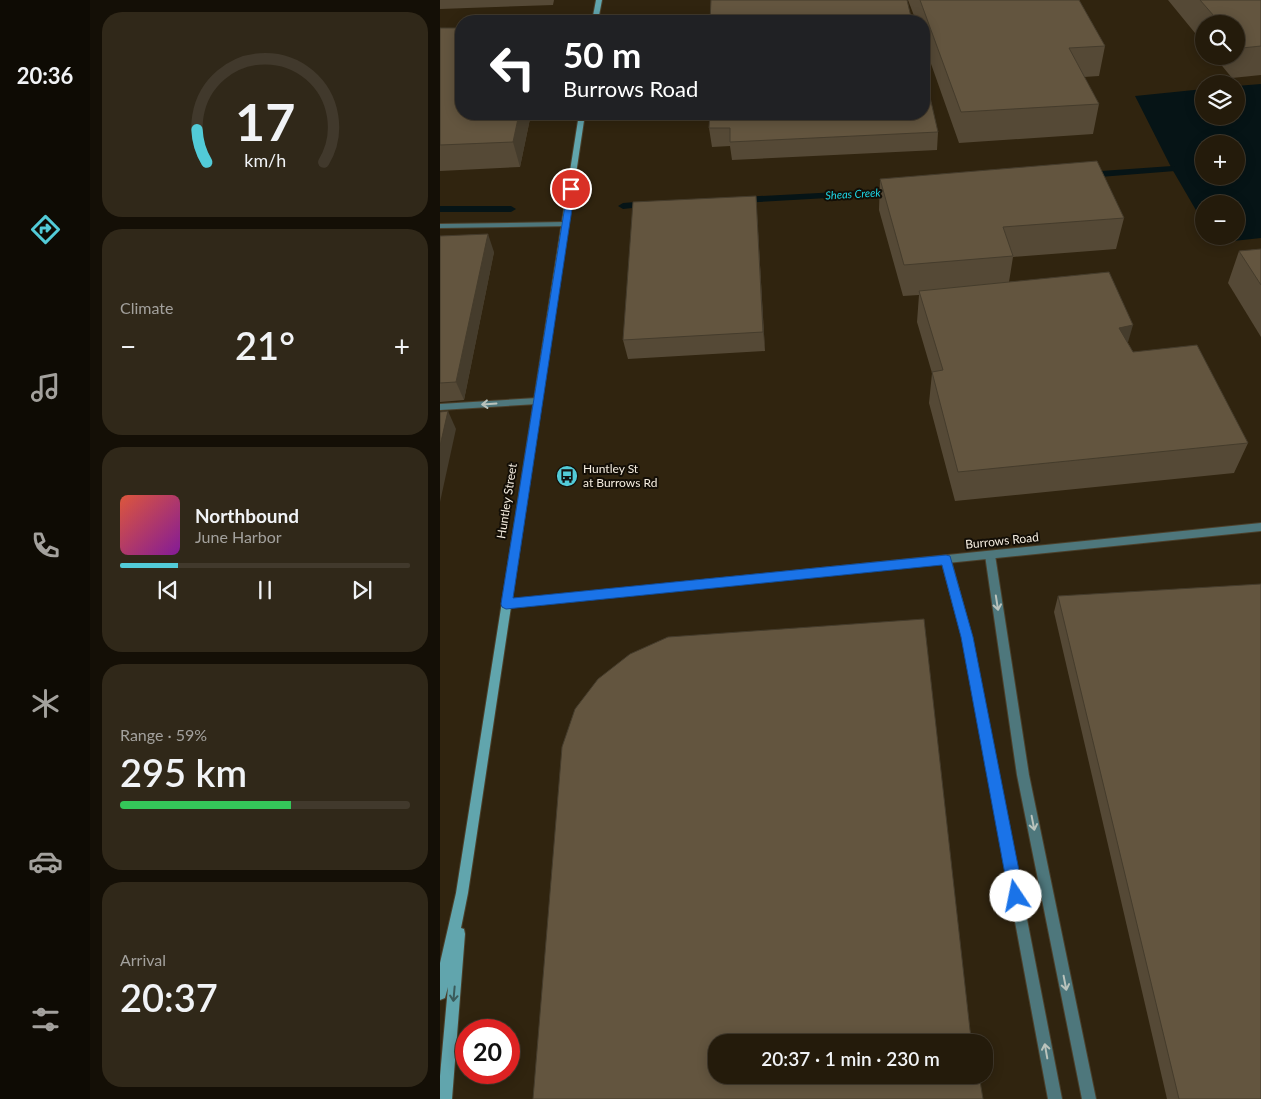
<!DOCTYPE html>
<html lang="en">
<head>
<meta charset="utf-8">
<style>
  body { margin:0; font-family:Lato,sans-serif; background:#302819; color:#f1f3f6; height:100vh; display:flex; flex-direction:column; font-size:19px; white-space:nowrap }
  * { box-sizing:border-box; margin:0 }
  p { font-size:16px; color:#a3a19d }
  .icon { flex:none; width:28px; height:28px; fill:none; stroke:currentColor; stroke-width:2; stroke-linecap:round; stroke-linejoin:round }
  .map { position:relative; flex:1; overflow:hidden }
  .details { display:flex; flex-direction:column; gap:12px; padding:12px; background:#140f06; width:350px }
  .details>* { flex:none }
  .guide { position:absolute; left:15px; top:15px; width:475px; height:105px; border-radius:20px; box-shadow:0 2px 12px #0003,0 0 0 1px #41392c; background:#202124; color:#fff; overflow:hidden }
  .tools { position:absolute; left:755px; top:15px; display:grid; gap:10px }
  .tools a { display:grid; place-items:center; width:50px; height:50px; border-radius:50%; background:#241b0b; box-shadow:0 2px 12px #0003,0 0 0 1px #41392c; font-size:25px }
  .speed { position:absolute; left:15px; top:1019px; display:flex; gap:10px; font-size:25px; font-weight:700; text-align:center }
  .speed>* { display:grid; place-content:center; width:65px; height:65px; border-radius:50%; background:#241b0b; box-shadow:0 2px 12px #0003,0 0 0 1px #41392c; line-height:1 }
  .speed .limit { border:8px solid #d22; background:#fff; color:#111 }
  .pin { position:absolute; display:grid; place-items:center; width:42px; height:42px; color:#fff; margin:-21px; border:2px solid #fff; border-radius:50%; box-shadow:0 1px 5px #0007 }
  .me { position:absolute; width:55px; margin:-28px; rotate:349deg; stroke-linejoin:round; filter:drop-shadow(0 0 4px #0008) }
  .turn { display:flex; align-items:center; gap:18px; height:105px; padding:0 25px; font-size:22px }
  .turn .icon { width:65px; height:65px; stroke-width:2.5 }
  .turn b { display:block; font-size:35px; line-height:42px }
  .big { font-size:38px; font-weight:600; line-height:1.1 }
  .details .tile { flex:1; display:flex; flex-direction:column; justify-content:center; gap:8px; min-width:0; padding:0 18px; border-radius:20px; background:#302819 }
  .details .dial { align-items:center; gap:0 }
  .dial svg { height:130px; overflow:visible; fill:none; stroke:#41392c; stroke-width:7; stroke-linecap:round; text-anchor:middle }
  .dial text { fill:#f1f3f6; stroke:none }
  .song { display:flex; align-items:center; gap:15px }
  .cover { width:60px; height:60px; border-radius:8px; background:linear-gradient(135deg,hsl(10 70% 55%),hsl(290 70% 35%)) }
  .played { height:5px; border-radius:2px; background:linear-gradient(90deg,#52cbd8 20%,#41392c 20%) }
  .keys { display:flex; justify-content:space-around; direction:ltr }
  .heat { display:flex; justify-content:space-between; align-items:center; font-size:28px; direction:ltr }
  .charge { height:8px; border-radius:4px; background:linear-gradient(90deg,#34c759 59%,#41392c 0) }
  .trip { position:absolute; left:268px; top:1034px; width:285px; height:50px; border-radius:20px; background:#241b0b; box-shadow:0 2px 12px #0003,0 0 0 1px #41392c; font-weight:600; line-height:50px; text-align:center }
  main { display:flex; flex:1; min-height:0 }
  .menu { display:flex; flex-direction:column; width:90px; justify-content:space-around; align-items:center; background:#0e0b04; color:#a3a19d }
  .menu .icon { width:35px; height:35px }
  .menu .selected { color:#52cbd8 }
  .menu b { font-size:22px; color:#f1f3f6 }
  .map>svg:first-child { display:block }
</style>
</head>
<body>
<main>
<nav class="menu">
<b>20:36</b>
<svg class="icon selected" aria-label="directions" viewBox="0 0 24 24"><path d="M12 3l9 9-9 9-9-9zM9 14v-3h6M13 9l2 2-2 2"/></svg>
<svg class="icon" aria-label="music" viewBox="0 0 24 24"><path d="M9 18V5l10-2v13"/><circle cx="6" cy="18" r="3"/><circle cx="16" cy="16" r="3"/></svg>
<svg class="icon" aria-label="phone" viewBox="0 0 24 24"><path d="M5 4h4l2 5-3 2q2 4 5 5l2-3 5 2v4C11 20 4 13 5 4z"/></svg>
<svg class="icon" aria-label="climate" viewBox="0 0 24 24"><path d="M12 3v18M4 7l16 10M4 17L20 7"/></svg>
<svg class="icon" aria-label="car" viewBox="0 0 24 24"><path d="M5 17H2v-5l4-1 3-4h7l3 4 3 1v5h-3M9 17h6M6 11h13"/><circle cx="7" cy="17" r="2"/><circle cx="17" cy="17" r="2"/></svg>
<svg class="icon" aria-label="filters" viewBox="0 0 24 24"><path d="M4 7h16M4 17h16"/><circle cx="9" cy="7" r="2"/><circle cx="15" cy="17" r="2"/></svg>
</nav>
<section class="details">
<div class="tile dial"><svg viewBox="0 0 100 80">
<path d="M14 69A42 42 0 1 1 86 69"/>
<path d="M14 69A42 42 0 0 1 8 49" stroke="#52cbd8"/>
<text x="50" y="56" font-size="32" font-weight="700">17</text>
<text x="50" y="72" font-size="11">km/h</text>
</svg></div>
<div class="tile"><p>Climate</p>
<div class="heat"><a>−</a><b class="big">21°</b><a>+</a></div>
</div>
<div class="tile">
<div class="song"><i class="cover"></i><div><b>Northbound</b><p>June Harbor</p></div></div>
<div class="played"></div>
<div class="keys"><svg class="icon" aria-label="previous" viewBox="0 0 24 24"><path d="M18 5L8 12l10 7zM5 5v14"/></svg><svg class="icon" aria-label="pause" viewBox="0 0 24 24"><path d="M8 5v14M16 5v14"/></svg><svg class="icon" aria-label="next" viewBox="0 0 24 24"><path d="M6 5l10 7-10 7zM19 5v14"/></svg></div>
</div>
<div class="tile"><p>Range · 59%</p><b class="big">295 km</b><div class="charge"></div></div>
<div class="tile"><p>Arrival</p><b class="big">20:37</b></div>
</section>
<div class="map">
<svg width="821" height="1099" viewBox="0 0 821 1099">
  <rect width="100%" height="100%" fill="#30240f"/>
  <!-- water -->
  <path fill="#061416" fill-rule="evenodd" d="M821,84V238L775,243L771,236H796V204H764V224L732,169L695,96L764,89V116H796V86ZM764,144H796V176H764Z"/>
  <g fill="none" stroke-linecap="round" stroke-linejoin="round">
    <!-- stream -->
    <g fill="#061416" fill-rule="evenodd">
      <polygon points="732,166 735,167 735,171 647,178 642,175 647,172"/>
      <polygon points="455,189 460,192 458,194 301,203 296,200 301,197"/>
      <polygon points="208,201 213,204 211,206 183,209 178,206 183,203"/>
      <polygon points="0,206 71,206 76,209 71,212 0,212"/>
    </g>
    <!-- service casing -->
    <g stroke="#4b402c" stroke-width="2">
      <g id="service">
        <polygon points="125,222 129,224 128,226 0,228 0,224"/>
        <polygon points="97,398 101,401 97,404 0,410 0,404"/>
        <polygon points="550,551 554,552 555,555 589,775 656,1099 642,1099 577,775 545,555 546,552"/>
        <polygon points="506,556 510,557 511,560 532,637 622,1099 608,1099 522,637 501,560 502,557"/>
      </g>
    </g>
    <!-- minor casing -->
    <g stroke="#4b402c" stroke-width="2">
      <polygon id="minor" points="821,523 821,531 67,608 63,607 62,604 63,601 67,600"/>
    </g>
    <!-- secondary casing -->
    <g stroke="#4b402c" stroke-width="2">
      <g id="secondary">
        <polygon points="156,0 162,0 158,21 152,21"/>
        <polygon points="139,114 145,114 28,893 21,928 24,929 25,934 12,1099 0,1099 0,1076 8,987 5,998 0,1000 0,963 16,893"/>
      </g>
    </g>
    <!-- service -->
    <use href="#service" fill="#4e777c" fill-rule="evenodd"/>
    <!-- minor -->
    <use href="#minor" fill="#4e777c" fill-rule="evenodd"/>
    <!-- secondary -->
    <use href="#secondary" fill="#61a5ad" fill-rule="evenodd"/>
  </g>
  <!-- wall -->
  <g fill="#554936">
    <polygon points="0,0 114,0 113,5 0,9"/>
    <polygon points="468,0 639,0 665,46 659,76 644,77 659,104 653,134 519,143 484,44 484,21 476,21"/>
    <polygon points="728,0 821,0 821,75 792,78 774,56 796,56 796,24 764,24 764,44"/>
    <polygon points="0,28 91,114 80,167 0,171"/>
    <polygon points="270,114 498,132 497,150 292,160 290,146 272,147 269,128"/>
    <polygon points="440,179 684,218 676,249 573,257 569,282 688,343 693,352 808,443 794,473 515,501 489,403 492,373 477,322 479,295 463,296 439,210"/>
    <polygon points="316,196 325,351 188,359 183,340"/>
    <polygon points="0,236 54,252 24,400 0,402"/>
    <polygon points="821,249 821,337 788,283 799,251"/>
    <polygon points="618,596 821,1099 727,1099 614,612"/>
  </g>
  <!-- shaded-wall -->
  <g fill="#453c2c">
    <polygon points="79,114 91,114 80,167 73,142"/>
    <polygon points="316,196 317,214 325,351 323,332"/>
    <polygon points="48,234 54,252 24,400 16,382"/>
    <polygon points="693,325 684,356 679,328"/>
    <polygon points="8,411 16,429 0,502 0,446"/>
  </g>
  <!-- building -->
  <g fill="#63553f" stroke="#453c2c">
    <polygon points="271,0 467,0 472,21 270,21"/>
    <polygon points="480,0 639,0 665,46 629,48 659,104 521,112"/>
    <polygon points="760,0 821,0 821,46 802,48 796,42 796,24 781,24"/>
    <polygon points="0,28 21,28 21,114 79,114 73,142 0,145"/>
    <polygon points="484,71 498,132 290,142 290,128 269,128 270,114 484,114"/>
    <polygon points="657,161 684,218 563,227 573,256 464,265 440,179"/>
    <polygon points="316,196 323,332 183,340 193,202"/>
    <polygon points="48,234 16,382 0,383 0,236"/>
    <polygon points="821,249 821,285 799,251"/>
    <polygon points="669,272 693,325 679,328 693,352 757,345 808,443 518,472 492,372 503,370 479,291"/>
    <polygon points="8,411 0,446 0,412"/>
    <polygon points="821,584 821,1099 739,1099 618,596"/>
    <polygon points="484,619 530,1030 532,1042 276,1042 276,1075 539,1075 543,1099 93,1099 122,747 135,709 158,679 190,654 228,637"/>
  </g>
  <!-- one-way arrows -->
  <defs><path id="oneway-shaft" d="M-6 0H5M1.5-3L5.5 0L1.5 3" fill="none" stroke-width="1.6" stroke-linecap="round" stroke-linejoin="round" transform="scale(1.25)"/></defs>
  <g stroke="#bac3bc">
    <use href="#oneway-shaft" transform="translate(49 404) rotate(176)"/>
    <use href="#oneway-shaft" transform="translate(557 603) rotate(81)"/>
    <use href="#oneway-shaft" transform="translate(593 823) rotate(79)"/>
    <use href="#oneway-shaft" transform="translate(625 983) rotate(79)"/>
    <use href="#oneway-shaft" transform="translate(606 1051) rotate(-100)"/>
  </g>
  <use stroke="#3a5a5a" href="#oneway-shaft" transform="translate(14 994) rotate(95)"/>
  <!-- route -->
  <polygon fill="#1a73e8" stroke="#114b97" points="128,187 135,189 73,598 506,555 510,556 533,637 584,896 582,902 576,904 571,902 569,896 521,637 502,565 66,609 62,607 61,604"/>
  <!-- icons -->
  <defs>
    <g id="bus-disc" transform="scale(1.125)"><circle r="9.5" fill="#52cbd8" stroke="#130e06"/><path d="M-5-6H5V4H4V6H2V4H-2V6H-4V4H-5ZM-3.5-4V0h7V-4ZM-3.5 1.2v1.5H-2V1.2ZM2 1.2v1.5H3.5V1.2Z" fill="#111"/></g>
  </defs>
  <g fill-rule="evenodd">
    <use href="#bus-disc" x="127" y="476"/>
  </g>
  <g text-anchor="middle" stroke-width="4" stroke-linejoin="round" paint-order="stroke">
    <!-- far-water labels -->
    <g font-size="11" font-style="italic" fill="#1dd6e7" stroke="#130e06">
      <text transform="translate(413 194) rotate(-3)" y="4">Sheas Creek</text>
    </g>
    <!-- poi labels -->
    <g font-size="12" fill="#f4ecdf" stroke="#130e06" text-anchor="start">
      <text x="143" y="473">Huntley St<tspan x="143" dy="14">at Burrows Rd</tspan></text>
    </g>
    <!-- street labels -->
    <g font-size="12" fill="#f4ecdf" stroke="#130e06">
      <text transform="translate(67 501) rotate(-81)" y="4">Huntley Street</text>
      <text transform="translate(562 541) rotate(-6)" y="4">Burrows Road</text>
    </g>
  </g>
</svg>
<div class="tools">
<a><svg class="icon" aria-label="search" viewBox="0 0 24 24"><circle cx="10" cy="10" r="6"/><path d="M15 15l6 6"/></svg></a>
<a><svg class="icon" aria-label="layers" viewBox="0 0 24 24"><path d="M12 4l9 5-9 5-9-5zM3 14l9 5 9-5"/></svg></a>
<a>+</a>
<a>−</a>
</div>
<div class="speed"><div class="limit">20</div></div>
<div class="pin" style="left:131px;top:189px;background:#d93025"><svg class="icon" aria-label="arrive" viewBox="0 0 24 24"><path d="M6 21V4h12l-3 4 3 4H6"/></svg></div>
<svg class="me" style="left:576px;top:896px" viewBox="-20 -20 40 40"><circle r="19" fill="#fff"/><path d="M0-13L10 11 0 6-10 11z" fill="#1a73e8"/></svg>
<div class="trip">20:37 · 1 min · 230 m</div>
<div class="guide">
<div class="turn"><svg class="icon" aria-label="left" viewBox="0 0 24 24"><path d="M17 20v-9H6M10 6l-5 5 5 5"/></svg><div><b>50 m</b>Burrows Road</div></div>
</div>
</div>
</main>
</body>
</html>
